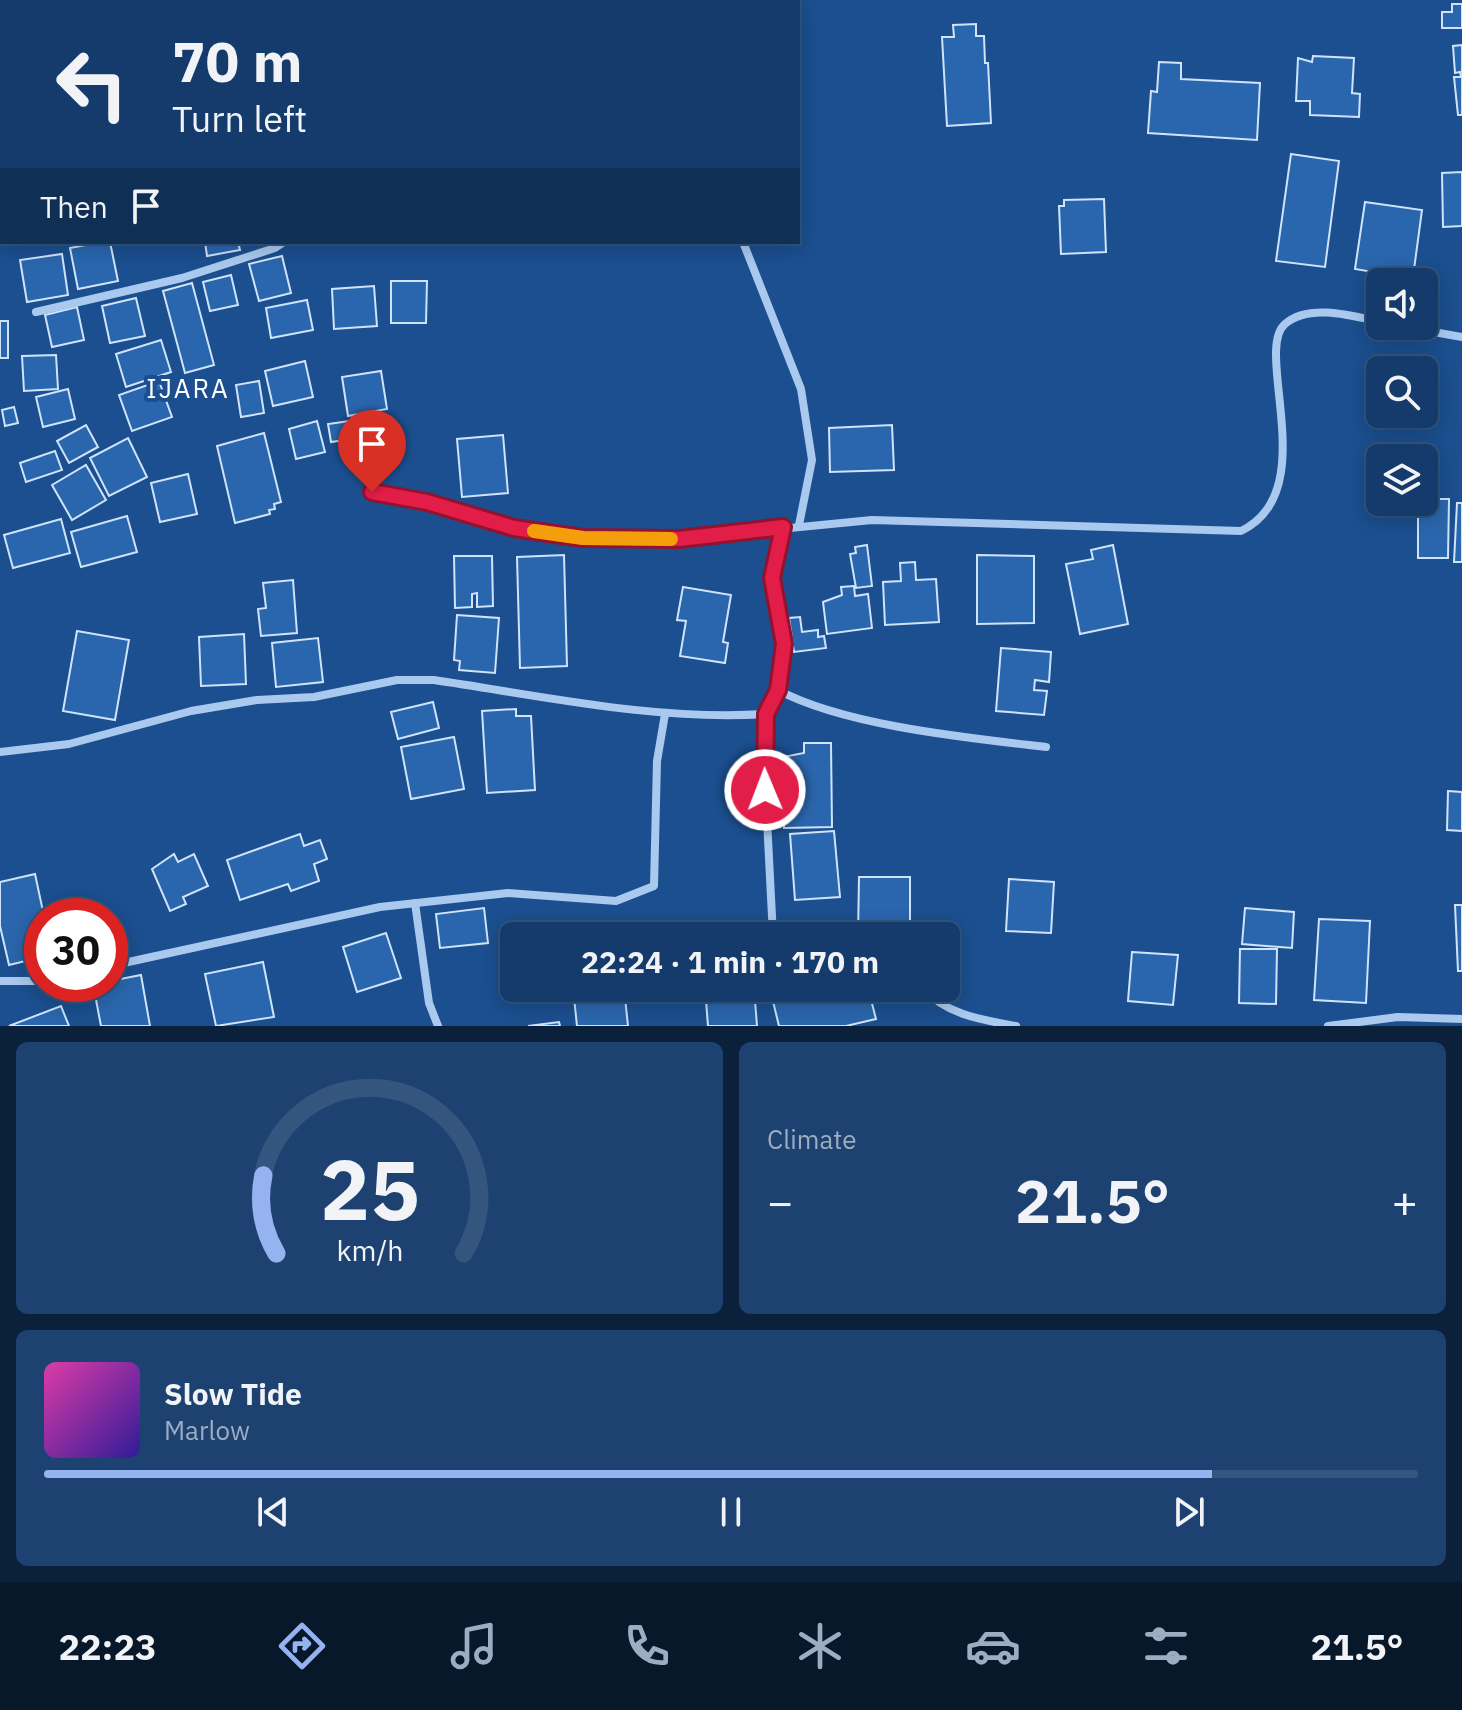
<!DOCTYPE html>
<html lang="en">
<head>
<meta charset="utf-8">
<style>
  body { margin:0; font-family:"IBM Plex Sans",sans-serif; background:#1d4271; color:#f1f3f6; height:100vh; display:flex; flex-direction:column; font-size:30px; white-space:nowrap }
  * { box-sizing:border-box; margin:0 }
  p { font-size:26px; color:#9dadc1 }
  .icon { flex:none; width:44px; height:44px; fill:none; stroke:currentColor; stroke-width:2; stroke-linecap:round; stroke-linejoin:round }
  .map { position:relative; height:1026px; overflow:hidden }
  .details { display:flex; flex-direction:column; gap:16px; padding:16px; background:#0b203b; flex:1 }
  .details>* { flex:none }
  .guide { position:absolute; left:0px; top:0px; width:800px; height:244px; box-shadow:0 4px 20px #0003,0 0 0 2px #33557e; background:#143b6b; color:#f1f3f6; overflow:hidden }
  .controls { position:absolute; left:1366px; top:268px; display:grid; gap:16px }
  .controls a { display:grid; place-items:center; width:72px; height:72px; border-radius:12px; background:#143b6b; box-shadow:0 4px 20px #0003,0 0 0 2px #33557e; font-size:40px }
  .speed { position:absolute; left:24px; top:898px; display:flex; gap:16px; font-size:40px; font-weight:700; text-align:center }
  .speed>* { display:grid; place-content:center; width:104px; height:104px; border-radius:50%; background:#143b6b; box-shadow:0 4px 20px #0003,0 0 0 2px #33557e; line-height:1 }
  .speed .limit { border:12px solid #d22; background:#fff; color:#111 }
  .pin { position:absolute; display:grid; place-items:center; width:68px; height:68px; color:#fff; margin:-82px -34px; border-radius:50% 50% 50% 0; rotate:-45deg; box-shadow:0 0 8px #0007 }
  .pin .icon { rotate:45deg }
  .me { position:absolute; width:88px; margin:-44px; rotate:359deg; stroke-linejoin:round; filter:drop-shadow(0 0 6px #0008) }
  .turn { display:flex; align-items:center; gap:28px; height:168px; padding:0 40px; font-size:36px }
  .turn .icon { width:104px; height:104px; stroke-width:2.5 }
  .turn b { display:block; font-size:56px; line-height:68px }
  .then { display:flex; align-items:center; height:76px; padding:0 40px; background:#0003; gap:16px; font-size:30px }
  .big { font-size:60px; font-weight:800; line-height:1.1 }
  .details .widget { flex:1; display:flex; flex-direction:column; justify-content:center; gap:12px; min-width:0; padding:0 28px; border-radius:12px; background:#1d4271 }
  .details .dial { align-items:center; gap:0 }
  .dial svg { height:208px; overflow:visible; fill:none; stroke:#33557e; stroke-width:7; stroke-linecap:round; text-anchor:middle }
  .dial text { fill:#f1f3f6; stroke:none }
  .song { display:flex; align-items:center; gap:24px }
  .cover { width:96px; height:96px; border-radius:12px; background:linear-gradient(135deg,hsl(320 70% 55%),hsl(250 70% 35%)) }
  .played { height:8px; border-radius:4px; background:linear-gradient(90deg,#95b2f1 85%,#33557e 85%) }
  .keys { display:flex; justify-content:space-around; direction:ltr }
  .heat { display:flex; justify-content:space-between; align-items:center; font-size:44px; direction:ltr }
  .details .tiles { flex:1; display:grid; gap:16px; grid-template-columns:1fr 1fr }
  .widget:last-child { grid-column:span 2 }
  .trip { position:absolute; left:500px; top:922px; width:460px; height:80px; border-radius:12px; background:#143b6b; box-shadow:0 4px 20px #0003,0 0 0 2px #33557e; font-weight:800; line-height:80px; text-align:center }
  .tabs { display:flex; height:128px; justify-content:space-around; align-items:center; background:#08182b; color:#9dadc1 }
  .tabs .icon { width:56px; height:56px }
  .tabs .current { color:#95b2f1 }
  .tabs b { font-size:36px; color:#f1f3f6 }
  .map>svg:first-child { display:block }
</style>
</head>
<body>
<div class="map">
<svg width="1462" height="1026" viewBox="0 0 1462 1026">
  <rect width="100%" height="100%" fill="#1b4f8f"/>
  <!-- building -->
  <g fill="#2a66ad" stroke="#cfe3fa" stroke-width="2">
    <polygon points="116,0 198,0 182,2"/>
    <polygon points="1452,4 1462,4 1462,28 1442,28 1442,12 1452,12"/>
    <polygon points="976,24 976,36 984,36 985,63 988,63 991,123 947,126 942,37 954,37 953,25"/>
    <polygon points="1462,45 1462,115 1458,115 1454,77 1461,77 1460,72 1455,73 1453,46"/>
    <polygon points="1313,56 1354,58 1352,93 1360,94 1359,117 1310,115 1310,101 1296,101 1298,58 1312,62"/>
    <polygon points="1159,62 1181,63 1181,79 1260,83 1257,140 1148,133 1151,91 1157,92"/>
    <polygon points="1291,154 1339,161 1325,267 1276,261"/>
    <polygon points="1462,172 1462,226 1443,227 1442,173"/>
    <polygon points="1104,199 1106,252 1061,254 1059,206 1064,206 1064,200"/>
    <polygon points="1365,202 1422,210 1413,277 1401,276 1400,282 1384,282 1385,274 1355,269"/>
    <polygon points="101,242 110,242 118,281 78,289 70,248"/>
    <polygon points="205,242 238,242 240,250 207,256"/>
    <polygon points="62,254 68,295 27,302 20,260"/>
    <polygon points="282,256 291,293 259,301 249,264"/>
    <polygon points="231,275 238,305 210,311 203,282"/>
    <polygon points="391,281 427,281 426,323 391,323"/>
    <polygon points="192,283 214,365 185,373 163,291"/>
    <polygon points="374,286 377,326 334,329 332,289"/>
    <polygon points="136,298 145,336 110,343 102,306"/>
    <polygon points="307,300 313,330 271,338 266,308"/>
    <polygon points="77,307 84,340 52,347 45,315"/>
    <rect x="0" y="321" width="8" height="37"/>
    <polygon points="161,340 171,372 126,387 116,354"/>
    <polygon points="56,355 58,389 24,391 22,356"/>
    <polygon points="305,361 313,397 273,406 265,371"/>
    <polygon points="381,371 387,409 348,416 342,377"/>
    <polygon points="159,381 172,417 132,431 119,395"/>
    <polygon points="259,381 264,413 241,417 236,385"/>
    <polygon points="68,389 75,419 43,427 36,397"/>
    <polygon points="14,407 18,423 5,426 2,410"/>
    <polygon points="317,421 325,452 296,459 289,429"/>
    <polygon points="350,421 352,439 331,442 328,424"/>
    <polygon points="86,425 98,447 69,463 57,441"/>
    <polygon points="892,425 894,470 830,472 829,428"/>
    <polygon points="264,433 281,502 274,504 275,509 269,510 270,514 235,523 217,446"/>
    <polygon points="503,435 508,493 462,497 457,439"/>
    <polygon points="128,438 147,477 109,496 90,458"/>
    <polygon points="55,451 62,470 26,482 20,463"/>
    <polygon points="86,465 106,500 72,520 52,485"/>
    <polygon points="188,474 197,514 160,522 151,483"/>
    <polygon points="1424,499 1449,499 1448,558 1418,558 1418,502"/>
    <polygon points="1457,503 1462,503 1462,562 1454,562"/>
    <polygon points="127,516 137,552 81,567 71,532"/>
    <polygon points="61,519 70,553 13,568 4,535"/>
    <polygon points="867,545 872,586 856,588 850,554 856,553 855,547"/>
    <polygon points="1113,545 1128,624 1080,634 1066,564 1093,559 1091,550"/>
    <polygon points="564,555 567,666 520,668 517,557"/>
    <polygon points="977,555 1034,556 1034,623 977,624"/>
    <polygon points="454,556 492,556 493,606 477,607 477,593 472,594 472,607 455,608"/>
    <polygon points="915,562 916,580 936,579 939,622 885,625 883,582 901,581 900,563"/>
    <polygon points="293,580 297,633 261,636 258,609 266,608 263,583"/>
    <polygon points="854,586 855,596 868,594 872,628 827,634 823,602 842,595 841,587"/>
    <polygon points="683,587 731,595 723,642 728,643 725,663 680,656 686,621 677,620"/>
    <polygon points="457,615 499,618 495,673 459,670 460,661 454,660"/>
    <polygon points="800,617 802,632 818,630 818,637 824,636 826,648 794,652 789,618"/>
    <polygon points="77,631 129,640 115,720 63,711"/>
    <polygon points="244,634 246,684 201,686 199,637"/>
    <polygon points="318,638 323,682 276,687 272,643"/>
    <polygon points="1001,648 1051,652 1049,682 1035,680 1034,690 1047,691 1044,715 996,711"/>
    <polygon points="433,702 439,728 398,739 391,712"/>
    <polygon points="516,709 516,716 531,716 535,790 487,793 482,711"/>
    <polygon points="454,737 464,789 411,799 401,747"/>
    <polygon points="804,743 831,743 832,827 784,828 783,757 804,753"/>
    <polygon points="1448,791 1462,792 1462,831 1447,830"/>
    <polygon points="834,831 840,897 795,900 790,834"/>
    <polygon points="300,834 304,846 320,840 327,859 314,864 319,881 291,891 288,884 240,900 227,860"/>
    <polygon points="174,854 178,862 194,854 208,886 183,897 186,904 170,911 152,869"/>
    <polygon points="35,874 44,916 42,957 9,965 0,926 0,882"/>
    <polygon points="859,877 910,877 910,936 858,936"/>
    <polygon points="1009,879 1054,882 1051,933 1006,931"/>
    <polygon points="1455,905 1462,905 1462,971 1458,971"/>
    <polygon points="484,908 488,943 440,948 436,914"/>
    <polygon points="1245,908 1294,912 1292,948 1242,944"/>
    <polygon points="1319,919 1370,921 1366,1003 1314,1000"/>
    <polygon points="386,933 401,978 357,992 343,947"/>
    <polygon points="1240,949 1277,949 1276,1004 1239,1003"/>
    <polygon points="1132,952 1178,955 1173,1005 1128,1001"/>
    <polygon points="263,962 274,1017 216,1026 205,974"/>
    <polygon points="141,975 150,1026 101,1026 93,984 110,984 110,981"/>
    <polygon points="573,988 624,988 628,1026 577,1026"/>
    <polygon points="705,988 754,988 757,1026 708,1026"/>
    <polygon points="868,988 876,1019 846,1026 779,1026 770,989"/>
    <polygon points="61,1006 69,1026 9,1026"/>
    <polygon points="559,1022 560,1026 528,1026"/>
  </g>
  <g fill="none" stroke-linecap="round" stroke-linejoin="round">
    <!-- street -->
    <g stroke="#a9c9ee" stroke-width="8">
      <polyline points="452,2 473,0"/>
      <polyline points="490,2 492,0"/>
      <polyline points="717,2 718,0"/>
      <polyline points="0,132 2,132"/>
      <polyline points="743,242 801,389 812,460 799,525"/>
      <polyline points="36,312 182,278 275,248 284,242"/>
      <polyline points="1400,326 1462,337"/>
      <path d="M372,492L427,502L514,528L583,538L679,539L872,520L1241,531C1323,492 1253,351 1285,324C1309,303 1353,316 1380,322"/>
      <path d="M778,690C845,726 970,738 1046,747"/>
      <polyline points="766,714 764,761 773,936"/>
      <path d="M0,752L69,744L191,711L257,700L314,697L397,680H434C543,696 655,721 766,714L778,690L784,644L772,578L783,527"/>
      <polyline points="415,903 429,1003 438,1026"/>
      <polyline points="110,966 380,907 508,893 616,901 654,886 657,761 665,714"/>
      <polyline points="0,981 42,981"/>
      <path d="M923,988C946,1015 983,1020 1016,1026"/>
      <polyline points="1328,1026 1398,1017 1462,1019"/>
    </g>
  </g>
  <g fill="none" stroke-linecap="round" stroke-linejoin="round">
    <!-- route casing -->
    <g stroke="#92132f" stroke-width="20">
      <polyline id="route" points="372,492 427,502 514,528 583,538 679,539 783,527 772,578 784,644 778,690 766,714 765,790"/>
    </g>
    <!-- route -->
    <use href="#route" stroke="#e11d48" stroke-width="14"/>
    <!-- slow -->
    <polyline stroke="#f59e0b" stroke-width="14" points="534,531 583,538 671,539"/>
  </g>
  <g text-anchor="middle" stroke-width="8" stroke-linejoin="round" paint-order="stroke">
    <!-- quarter labels -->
    <g font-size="26" letter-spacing="2" fill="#fff" stroke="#1b4f8f">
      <text x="188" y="398">IJARA</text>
    </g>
  </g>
</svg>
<div class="controls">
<a><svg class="icon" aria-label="sound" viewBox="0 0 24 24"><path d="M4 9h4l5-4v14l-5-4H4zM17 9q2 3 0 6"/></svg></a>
<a><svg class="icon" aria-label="search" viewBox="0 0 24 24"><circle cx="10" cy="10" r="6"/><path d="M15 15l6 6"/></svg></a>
<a><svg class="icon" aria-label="layers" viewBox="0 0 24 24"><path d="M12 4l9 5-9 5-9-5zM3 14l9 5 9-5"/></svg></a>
</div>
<div class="speed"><div class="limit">30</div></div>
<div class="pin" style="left:372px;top:492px;background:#d93025"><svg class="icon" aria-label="arrive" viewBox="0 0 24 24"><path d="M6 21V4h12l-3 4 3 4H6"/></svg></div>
<svg class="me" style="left:765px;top:790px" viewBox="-20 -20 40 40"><circle r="17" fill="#e11d48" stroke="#fff" stroke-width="3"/><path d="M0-11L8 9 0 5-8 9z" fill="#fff"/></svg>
<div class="trip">22:24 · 1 min · 170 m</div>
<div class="guide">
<div class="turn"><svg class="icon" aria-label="left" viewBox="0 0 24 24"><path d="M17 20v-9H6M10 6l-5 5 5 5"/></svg><div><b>70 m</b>Turn left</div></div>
<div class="then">Then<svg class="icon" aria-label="arrive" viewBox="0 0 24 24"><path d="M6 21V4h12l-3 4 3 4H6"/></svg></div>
</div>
</div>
<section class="details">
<div class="tiles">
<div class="widget dial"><svg viewBox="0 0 100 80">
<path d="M14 69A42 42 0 1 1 86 69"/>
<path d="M14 69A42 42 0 0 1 9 39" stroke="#95b2f1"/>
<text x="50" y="56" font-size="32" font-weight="700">25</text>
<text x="50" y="72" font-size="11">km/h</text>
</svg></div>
<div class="widget"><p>Climate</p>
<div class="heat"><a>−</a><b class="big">21.5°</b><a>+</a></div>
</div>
<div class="widget">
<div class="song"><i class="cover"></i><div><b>Slow Tide</b><p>Marlow</p></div></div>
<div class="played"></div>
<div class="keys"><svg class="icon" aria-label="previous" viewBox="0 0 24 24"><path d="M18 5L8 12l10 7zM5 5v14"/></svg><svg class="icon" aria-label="pause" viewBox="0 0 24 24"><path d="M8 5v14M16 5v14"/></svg><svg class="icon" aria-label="next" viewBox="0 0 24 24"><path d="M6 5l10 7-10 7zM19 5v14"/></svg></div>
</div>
</div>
</section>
<nav class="tabs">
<b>22:23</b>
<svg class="icon current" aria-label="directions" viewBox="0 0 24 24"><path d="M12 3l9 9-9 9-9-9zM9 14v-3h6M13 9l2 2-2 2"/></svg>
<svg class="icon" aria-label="music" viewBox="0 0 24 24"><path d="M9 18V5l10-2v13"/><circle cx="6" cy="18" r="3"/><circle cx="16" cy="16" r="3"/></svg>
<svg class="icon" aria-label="phone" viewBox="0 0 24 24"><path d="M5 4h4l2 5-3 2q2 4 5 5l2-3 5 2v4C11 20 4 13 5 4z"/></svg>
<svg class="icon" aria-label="climate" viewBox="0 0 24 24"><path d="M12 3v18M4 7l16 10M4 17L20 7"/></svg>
<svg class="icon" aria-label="car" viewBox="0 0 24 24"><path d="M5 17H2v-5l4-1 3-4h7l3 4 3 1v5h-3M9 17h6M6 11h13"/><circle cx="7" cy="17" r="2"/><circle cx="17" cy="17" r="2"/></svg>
<svg class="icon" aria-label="filters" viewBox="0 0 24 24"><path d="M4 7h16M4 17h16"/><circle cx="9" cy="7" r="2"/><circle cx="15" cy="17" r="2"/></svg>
<b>21.5°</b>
</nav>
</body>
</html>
